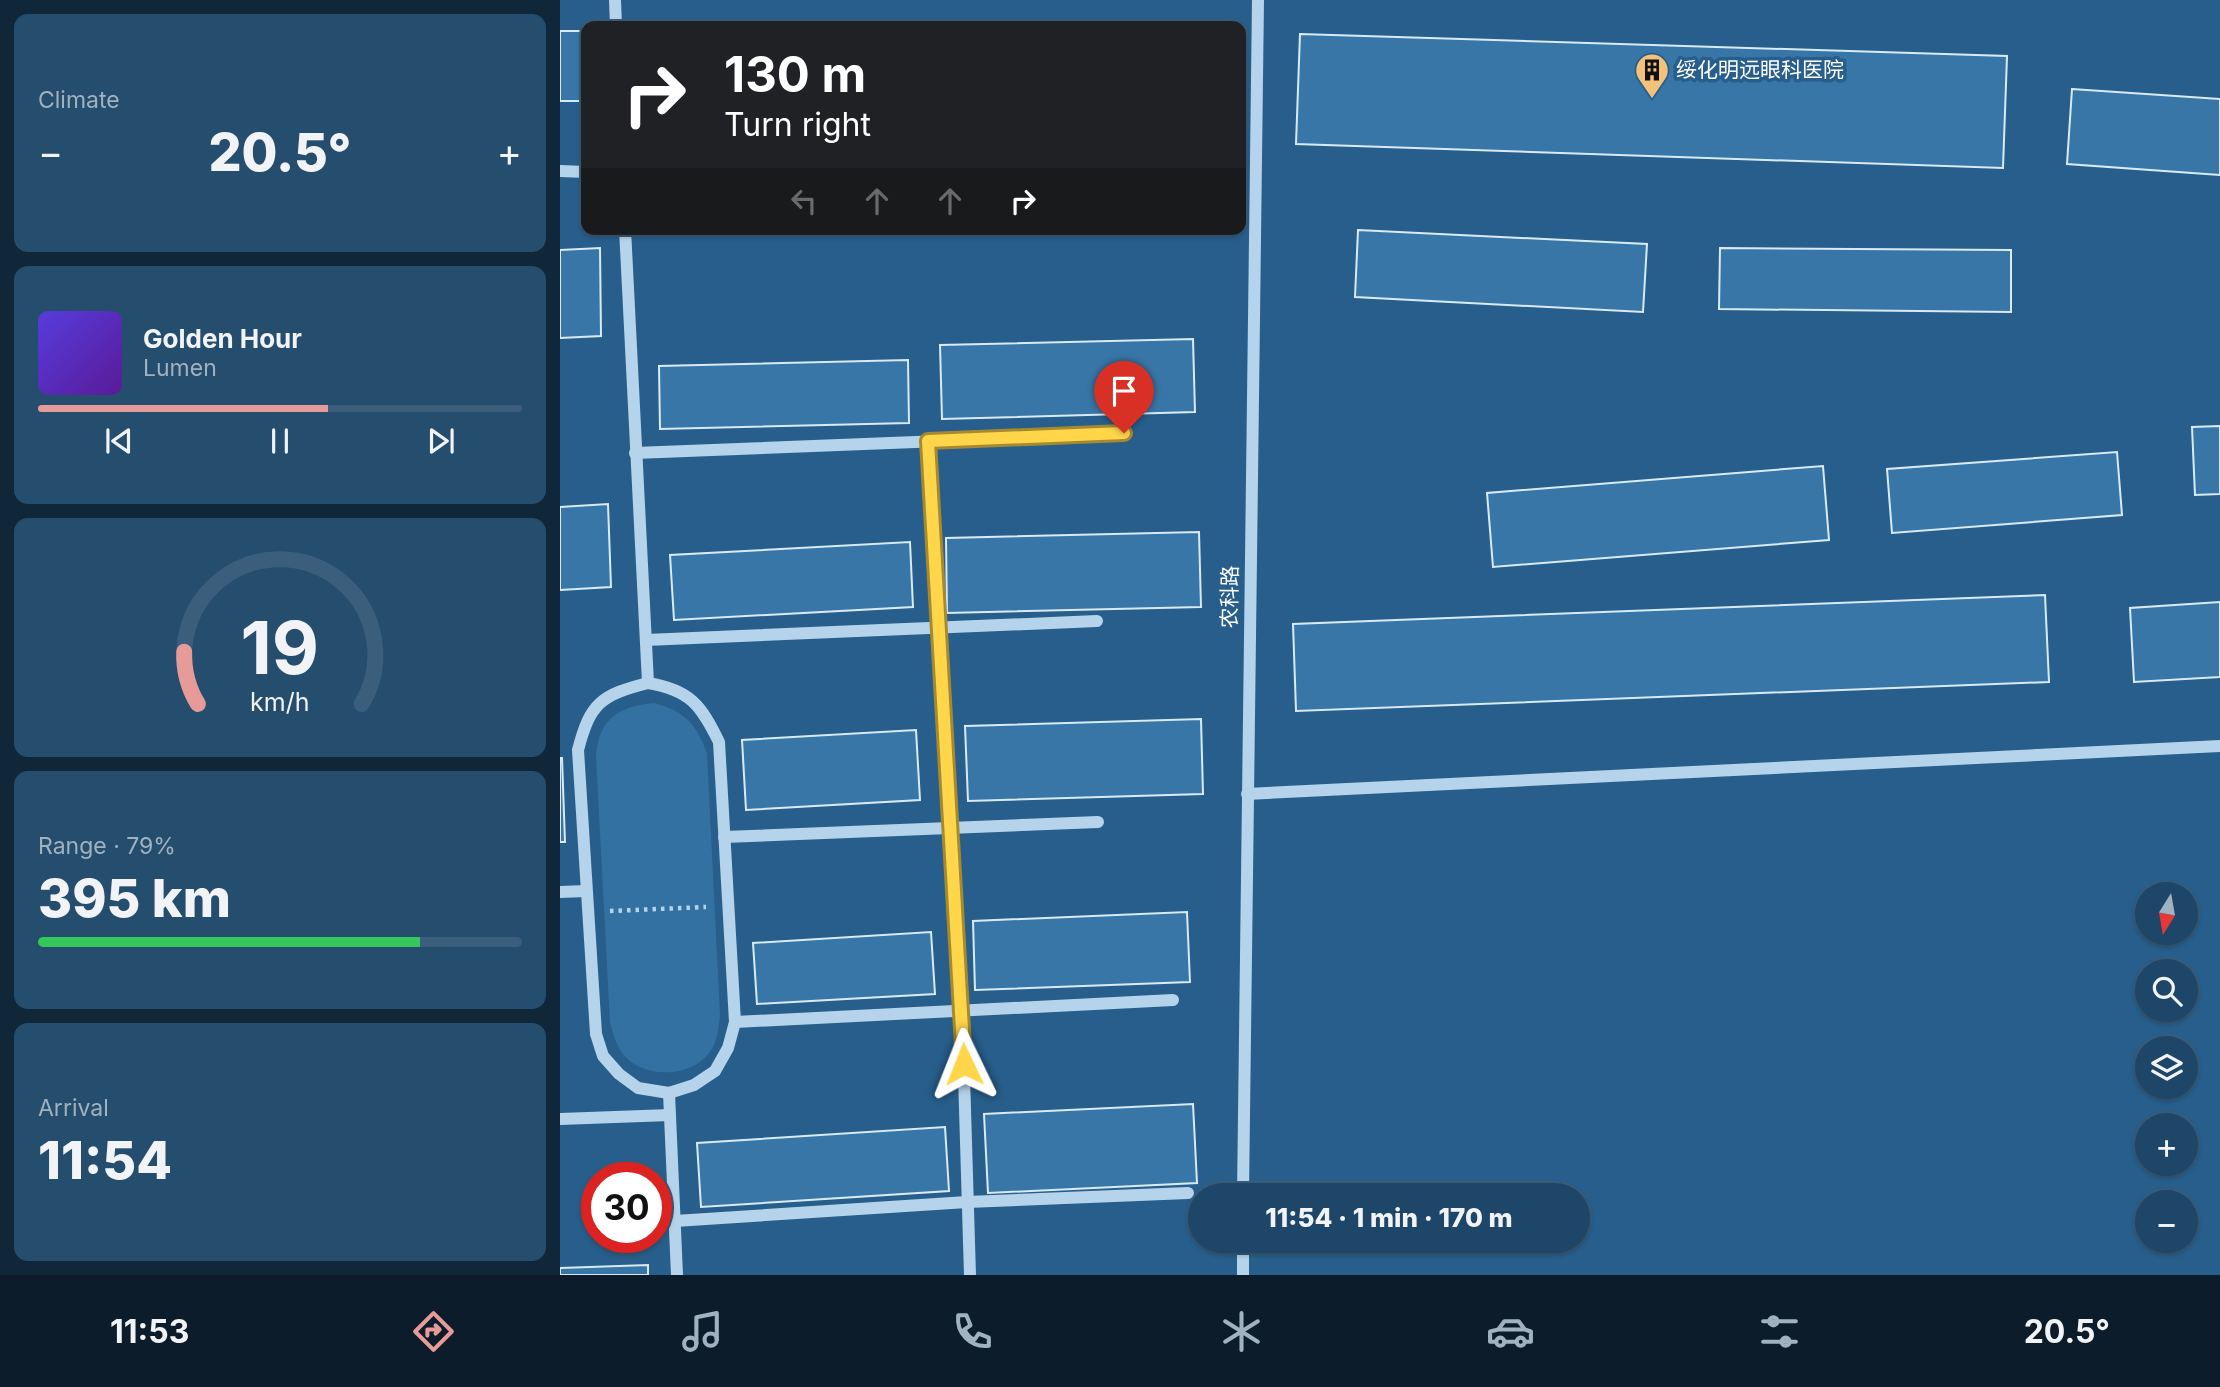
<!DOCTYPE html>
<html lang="en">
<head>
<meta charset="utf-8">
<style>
  body { margin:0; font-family:Inter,"Noto Sans SC",sans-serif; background:#254d6e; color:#f1f3f6; height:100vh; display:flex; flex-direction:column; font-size:26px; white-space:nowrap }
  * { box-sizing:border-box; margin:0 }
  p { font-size:23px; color:#a0b1c0 }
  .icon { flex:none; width:38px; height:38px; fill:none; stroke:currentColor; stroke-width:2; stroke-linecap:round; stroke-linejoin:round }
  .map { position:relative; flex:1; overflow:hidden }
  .drawer { display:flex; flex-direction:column; gap:14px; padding:14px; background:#102639; width:560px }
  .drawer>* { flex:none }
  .top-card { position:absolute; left:21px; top:21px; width:665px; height:214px; border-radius:14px; box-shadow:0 2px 5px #0004,0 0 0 2px #3b5e7c; background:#202124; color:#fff; overflow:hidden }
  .needle { width:46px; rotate:191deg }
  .controls { position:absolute; left:1575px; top:882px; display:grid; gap:14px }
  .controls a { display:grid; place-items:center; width:63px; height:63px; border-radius:50%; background:#1d4668; box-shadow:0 2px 5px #0004,0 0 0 2px #3b5e7c; font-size:35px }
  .speed { position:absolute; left:21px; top:1162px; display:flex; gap:14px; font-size:35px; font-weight:700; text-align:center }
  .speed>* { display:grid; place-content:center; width:91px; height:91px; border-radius:50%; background:#1d4668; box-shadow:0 2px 5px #0004,0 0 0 2px #3b5e7c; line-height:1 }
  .speed .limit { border:10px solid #d22; background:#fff; color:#111 }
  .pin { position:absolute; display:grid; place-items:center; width:60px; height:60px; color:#fff; margin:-72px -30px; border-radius:50% 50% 50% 0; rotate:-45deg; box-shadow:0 0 7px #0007 }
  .pin .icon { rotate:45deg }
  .me { position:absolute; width:77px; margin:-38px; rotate:358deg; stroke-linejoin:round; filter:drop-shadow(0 0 5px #0008) }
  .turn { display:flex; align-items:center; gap:24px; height:147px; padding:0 28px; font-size:32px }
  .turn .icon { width:91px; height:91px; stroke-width:2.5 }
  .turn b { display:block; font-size:49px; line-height:60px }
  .lanes { display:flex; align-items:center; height:66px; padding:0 28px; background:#0003; justify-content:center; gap:35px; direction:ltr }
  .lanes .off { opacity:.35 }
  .big { font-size:52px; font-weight:800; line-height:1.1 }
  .drawer .widget { flex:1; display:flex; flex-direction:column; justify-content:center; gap:10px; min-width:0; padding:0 24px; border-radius:14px; background:#254d6e }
  .drawer .dial { align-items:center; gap:0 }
  .dial svg { height:182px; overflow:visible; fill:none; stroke:#3b5e7c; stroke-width:7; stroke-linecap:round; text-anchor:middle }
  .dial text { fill:#f1f3f6; stroke:none }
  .song { display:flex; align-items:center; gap:21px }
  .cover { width:84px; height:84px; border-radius:10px; background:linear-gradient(135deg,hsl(250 70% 55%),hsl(270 70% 35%)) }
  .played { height:7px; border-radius:4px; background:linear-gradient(90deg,#e69b98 60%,#3b5e7c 60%) }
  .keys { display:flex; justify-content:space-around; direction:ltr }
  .heat { display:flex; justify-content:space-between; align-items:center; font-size:38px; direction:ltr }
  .charge { height:10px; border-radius:5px; background:linear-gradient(90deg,#34c759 79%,#3b5e7c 0) }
  .trip { position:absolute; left:628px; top:1183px; width:402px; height:70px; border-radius:35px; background:#1d4668; box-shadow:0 2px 5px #0004,0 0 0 2px #3b5e7c; font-weight:800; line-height:70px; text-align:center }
  .dock { display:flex; height:112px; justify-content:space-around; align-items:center; background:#0c1c2a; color:#a0b1c0 }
  .dock .icon { width:49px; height:49px }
  .dock .active { color:#e69b98 }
  .dock b { font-size:32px; color:#f1f3f6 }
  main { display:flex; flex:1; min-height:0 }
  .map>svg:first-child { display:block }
</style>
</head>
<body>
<main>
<section class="drawer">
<div class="widget"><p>Climate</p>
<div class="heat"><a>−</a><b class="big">20.5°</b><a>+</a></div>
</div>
<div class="widget">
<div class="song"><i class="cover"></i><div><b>Golden Hour</b><p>Lumen</p></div></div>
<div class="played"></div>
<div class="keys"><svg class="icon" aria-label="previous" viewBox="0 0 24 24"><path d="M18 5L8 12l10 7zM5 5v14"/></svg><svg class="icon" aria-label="pause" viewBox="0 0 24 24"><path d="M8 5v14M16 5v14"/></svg><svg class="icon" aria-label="next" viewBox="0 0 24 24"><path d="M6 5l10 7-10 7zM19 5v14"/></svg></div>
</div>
<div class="widget dial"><svg viewBox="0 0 100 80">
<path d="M14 69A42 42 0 1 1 86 69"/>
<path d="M14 69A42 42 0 0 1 8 46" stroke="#e69b98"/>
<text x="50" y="56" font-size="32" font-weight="700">19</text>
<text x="50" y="72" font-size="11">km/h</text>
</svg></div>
<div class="widget"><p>Range · 79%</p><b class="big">395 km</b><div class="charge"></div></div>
<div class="widget"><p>Arrival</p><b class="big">11:54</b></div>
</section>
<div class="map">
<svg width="1660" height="1275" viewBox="0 0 1660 1275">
  <rect width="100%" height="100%" fill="#275e8b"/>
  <!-- green -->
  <path fill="#3271a2" d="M94,703C124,711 136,723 147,753L160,1015C159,1026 158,1037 153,1047C138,1075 95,1080 70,1061C58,1052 54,1037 50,1023L36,757C38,720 58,706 94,703Z"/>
  <!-- building -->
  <g fill="#3876a7" stroke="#d9eaf7" stroke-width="2">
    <rect x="0" y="31" width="26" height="70"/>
    <polygon points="740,34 1447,56 1443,168 736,144"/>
    <polygon points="1512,89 1660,99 1660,175 1507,164"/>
    <polygon points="798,230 1087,244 1083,312 795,297"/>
    <polygon points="40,248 41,336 0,338 0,250"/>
    <polygon points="1160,248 1451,250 1451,312 1159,309"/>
    <polygon points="633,339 635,412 382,419 380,345"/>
    <polygon points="348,360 349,423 100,429 99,366"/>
    <polygon points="1660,426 1660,494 1635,495 1632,427"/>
    <polygon points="1557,452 1562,515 1332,533 1327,469"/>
    <polygon points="1263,466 1269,540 933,567 927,493"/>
    <polygon points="48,504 51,587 0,590 0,507"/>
    <polygon points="639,532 641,607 387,613 386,538"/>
    <polygon points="350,542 353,607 114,620 110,555"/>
    <polygon points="1485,595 1489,682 736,711 733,624"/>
    <polygon points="1660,602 1660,677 1574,682 1570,608"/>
    <polygon points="641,719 643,794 408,801 405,726"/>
    <polygon points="356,730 360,800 186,810 182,740"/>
    <polygon points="0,758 2,758 5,842 0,842"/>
    <polygon points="627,912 630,982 415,990 413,921"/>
    <polygon points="371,932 375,994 197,1004 193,943"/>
    <polygon points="633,1104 637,1183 428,1193 424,1114"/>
    <polygon points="385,1127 389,1191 141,1207 137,1143"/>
    <polygon points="88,1265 88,1275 0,1275 0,1268"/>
  </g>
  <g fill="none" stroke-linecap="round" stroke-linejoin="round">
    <!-- path -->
    <polyline stroke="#b5d3ea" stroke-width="4.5" stroke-dasharray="3.5 5" stroke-linecap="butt" points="50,911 146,907"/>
    <!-- minor -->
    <g stroke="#b5d3ea" stroke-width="12">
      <polyline points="55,0 56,26"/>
      <polyline points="0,171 26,172"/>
      <polyline points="65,229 88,683"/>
      <polyline points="368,441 402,1009 410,1275"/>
      <polyline points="75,453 564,434"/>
      <polyline points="86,640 537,621"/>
      <path d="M88,683C130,690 141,705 159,742L175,1022L168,1048L155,1071L134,1085L109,1093L78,1088L59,1074L43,1056L36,1034L18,750C30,703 41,695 88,683Z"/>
      <polyline points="687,794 1660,746"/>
      <polyline points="164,837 538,822"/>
      <polyline points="0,892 26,891"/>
      <polyline points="175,1022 613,1000"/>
      <polyline points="109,1093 117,1275"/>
      <polyline points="0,1119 110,1115"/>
      <polyline points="683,1195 698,0"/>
      <polyline points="115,1221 407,1202 628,1193"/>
      <polyline points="683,1275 683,1241"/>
    </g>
  </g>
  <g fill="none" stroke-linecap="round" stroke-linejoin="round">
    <!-- route casing -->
    <g stroke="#a68a30" stroke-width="18">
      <polyline id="route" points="404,1064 368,441 564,433"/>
    </g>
    <!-- route -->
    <use href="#route" stroke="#ffd54a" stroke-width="12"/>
  </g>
  <!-- icons -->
  <defs>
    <g id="building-pin" transform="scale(1.75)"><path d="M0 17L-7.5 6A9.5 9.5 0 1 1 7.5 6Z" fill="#f2c27b" stroke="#275e8b"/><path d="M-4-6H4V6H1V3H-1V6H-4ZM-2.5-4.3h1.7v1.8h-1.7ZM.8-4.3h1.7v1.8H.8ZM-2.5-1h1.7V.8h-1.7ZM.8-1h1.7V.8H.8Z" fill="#111"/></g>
  </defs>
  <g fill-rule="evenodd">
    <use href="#building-pin" x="1092" y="70"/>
  </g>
  <g text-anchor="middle" stroke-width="7" stroke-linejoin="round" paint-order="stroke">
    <!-- poi labels -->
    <g font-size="21" fill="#fff" stroke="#275e8b" text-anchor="start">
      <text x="1116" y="77">绥化明远眼科医院</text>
    </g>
    <!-- street labels -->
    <g font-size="21" fill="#fff" stroke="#275e8b">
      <text transform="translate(670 597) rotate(-89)" y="7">农科路</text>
    </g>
  </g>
</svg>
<div class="controls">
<a><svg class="needle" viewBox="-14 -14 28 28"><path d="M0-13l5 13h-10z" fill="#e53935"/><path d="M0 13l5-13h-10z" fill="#a0b1c0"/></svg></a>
<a><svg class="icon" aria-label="search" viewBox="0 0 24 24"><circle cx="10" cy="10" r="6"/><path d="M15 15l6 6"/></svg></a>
<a><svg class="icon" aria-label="layers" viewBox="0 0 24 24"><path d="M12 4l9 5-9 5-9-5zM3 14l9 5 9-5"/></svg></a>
<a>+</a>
<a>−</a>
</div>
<div class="speed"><div class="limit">30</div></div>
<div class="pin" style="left:564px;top:433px;background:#d93025"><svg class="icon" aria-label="arrive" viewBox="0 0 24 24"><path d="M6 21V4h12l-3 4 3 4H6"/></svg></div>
<svg class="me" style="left:404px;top:1064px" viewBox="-20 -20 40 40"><path d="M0-17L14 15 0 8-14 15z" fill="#ffd54a" stroke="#fff" stroke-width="4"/></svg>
<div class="trip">11:54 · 1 min · 170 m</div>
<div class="top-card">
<div class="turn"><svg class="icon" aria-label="right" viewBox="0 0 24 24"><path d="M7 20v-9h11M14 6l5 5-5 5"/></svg><div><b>130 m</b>Turn right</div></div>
<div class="lanes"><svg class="icon off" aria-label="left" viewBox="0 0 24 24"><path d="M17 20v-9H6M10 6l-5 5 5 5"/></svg><svg class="icon off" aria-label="ahead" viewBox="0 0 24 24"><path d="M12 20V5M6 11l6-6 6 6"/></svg><svg class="icon off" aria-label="ahead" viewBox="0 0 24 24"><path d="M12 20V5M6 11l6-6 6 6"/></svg><svg class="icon" aria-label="right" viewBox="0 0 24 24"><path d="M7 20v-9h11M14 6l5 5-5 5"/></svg></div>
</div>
</div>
</main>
<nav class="dock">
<b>11:53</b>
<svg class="icon active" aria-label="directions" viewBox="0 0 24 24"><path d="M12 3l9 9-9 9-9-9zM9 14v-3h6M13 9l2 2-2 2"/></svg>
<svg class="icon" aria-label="music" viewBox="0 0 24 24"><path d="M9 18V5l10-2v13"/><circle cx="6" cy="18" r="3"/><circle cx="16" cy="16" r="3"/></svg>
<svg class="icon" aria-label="phone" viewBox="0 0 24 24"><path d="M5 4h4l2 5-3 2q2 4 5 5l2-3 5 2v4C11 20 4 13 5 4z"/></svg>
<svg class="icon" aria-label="climate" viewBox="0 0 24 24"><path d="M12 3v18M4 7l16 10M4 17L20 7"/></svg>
<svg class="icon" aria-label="car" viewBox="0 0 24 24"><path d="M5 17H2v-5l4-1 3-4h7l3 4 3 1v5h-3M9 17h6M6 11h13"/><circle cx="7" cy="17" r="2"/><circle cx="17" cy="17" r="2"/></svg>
<svg class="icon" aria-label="filters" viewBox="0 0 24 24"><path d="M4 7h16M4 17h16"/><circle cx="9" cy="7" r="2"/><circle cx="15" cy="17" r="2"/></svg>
<b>20.5°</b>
</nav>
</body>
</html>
